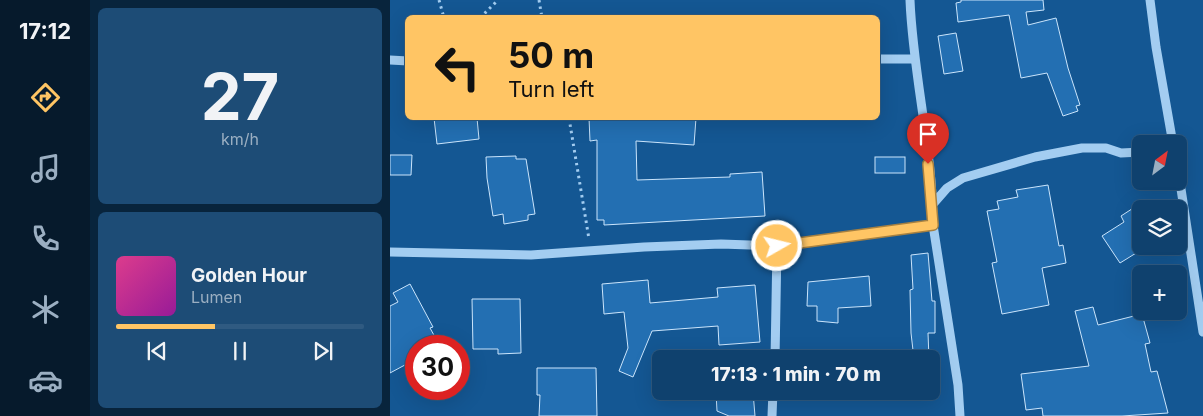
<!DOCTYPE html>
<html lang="en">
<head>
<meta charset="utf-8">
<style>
  body { margin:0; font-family:Inter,sans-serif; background:#1d4c76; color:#f1f3f6; height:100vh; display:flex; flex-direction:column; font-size:19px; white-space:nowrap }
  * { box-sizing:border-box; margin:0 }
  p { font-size:16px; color:#9bafc2 }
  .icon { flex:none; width:28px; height:28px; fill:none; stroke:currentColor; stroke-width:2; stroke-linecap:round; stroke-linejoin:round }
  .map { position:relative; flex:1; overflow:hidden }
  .drawer { display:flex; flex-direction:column; gap:8px; padding:8px; background:#08243c; width:300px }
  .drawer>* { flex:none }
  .hud { position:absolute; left:15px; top:15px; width:475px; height:105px; border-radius:8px; box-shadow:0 5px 20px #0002,0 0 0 1px #2f5a81; background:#ffc564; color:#111; overflow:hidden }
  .needle { width:32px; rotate:32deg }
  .tools { position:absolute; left:742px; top:135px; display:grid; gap:10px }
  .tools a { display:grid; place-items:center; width:55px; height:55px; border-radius:8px; background:#0f416e; box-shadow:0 5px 20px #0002,0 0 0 1px #2f5a81; font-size:25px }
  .speed { position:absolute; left:15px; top:335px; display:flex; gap:10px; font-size:25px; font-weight:700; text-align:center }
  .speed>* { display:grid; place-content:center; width:65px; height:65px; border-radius:50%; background:#0f416e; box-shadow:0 5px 20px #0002,0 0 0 1px #2f5a81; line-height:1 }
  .speed .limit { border:8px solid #d22; background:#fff; color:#111 }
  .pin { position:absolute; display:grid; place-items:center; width:42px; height:42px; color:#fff; margin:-51px -21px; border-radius:50% 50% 50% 0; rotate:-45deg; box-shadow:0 0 5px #0007 }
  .pin .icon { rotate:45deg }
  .me { position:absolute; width:55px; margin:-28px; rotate:82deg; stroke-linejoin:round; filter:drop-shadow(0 0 4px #0008) }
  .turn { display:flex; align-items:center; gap:18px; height:105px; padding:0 20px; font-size:22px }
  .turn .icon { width:65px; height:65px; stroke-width:2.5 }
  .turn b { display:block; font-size:35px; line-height:42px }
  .drawer .tile { flex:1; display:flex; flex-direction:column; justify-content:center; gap:8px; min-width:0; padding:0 18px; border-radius:8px; background:#1d4c76 }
  .drawer .dial { align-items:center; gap:0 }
  .dial b { font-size:65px; line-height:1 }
  .song { display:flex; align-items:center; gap:15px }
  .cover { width:60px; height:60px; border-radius:8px; background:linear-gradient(135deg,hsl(330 70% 55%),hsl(300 70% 35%)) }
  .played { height:5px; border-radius:2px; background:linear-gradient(90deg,#ffc564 40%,#2f5a81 40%) }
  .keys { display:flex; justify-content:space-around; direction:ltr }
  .trip { position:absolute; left:262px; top:350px; width:288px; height:50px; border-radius:8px; background:#0f416e; box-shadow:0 5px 20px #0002,0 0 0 1px #2f5a81; font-weight:800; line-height:50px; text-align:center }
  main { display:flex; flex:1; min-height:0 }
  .menu { display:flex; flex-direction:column; width:90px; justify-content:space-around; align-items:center; background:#061a2c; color:#9bafc2 }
  .menu .icon { width:35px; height:35px }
  .menu .on { color:#ffc564 }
  .menu b { font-size:22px; color:#f1f3f6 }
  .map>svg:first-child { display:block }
</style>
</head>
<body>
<main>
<nav class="menu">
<b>17:12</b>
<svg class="icon on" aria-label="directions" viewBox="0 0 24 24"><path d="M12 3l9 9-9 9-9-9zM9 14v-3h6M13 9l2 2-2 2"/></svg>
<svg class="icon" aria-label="music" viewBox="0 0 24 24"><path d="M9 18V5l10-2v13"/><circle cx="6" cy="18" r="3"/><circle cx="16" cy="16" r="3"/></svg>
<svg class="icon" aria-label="phone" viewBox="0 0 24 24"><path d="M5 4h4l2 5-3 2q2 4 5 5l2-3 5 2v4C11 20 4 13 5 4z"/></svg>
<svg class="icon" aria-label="climate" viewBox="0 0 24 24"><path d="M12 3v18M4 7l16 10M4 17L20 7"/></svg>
<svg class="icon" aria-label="car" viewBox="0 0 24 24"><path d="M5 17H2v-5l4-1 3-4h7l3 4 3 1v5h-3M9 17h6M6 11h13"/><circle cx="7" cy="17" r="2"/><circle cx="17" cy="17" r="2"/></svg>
</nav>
<section class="drawer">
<div class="tile dial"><b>27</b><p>km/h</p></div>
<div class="tile">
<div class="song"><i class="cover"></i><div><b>Golden Hour</b><p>Lumen</p></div></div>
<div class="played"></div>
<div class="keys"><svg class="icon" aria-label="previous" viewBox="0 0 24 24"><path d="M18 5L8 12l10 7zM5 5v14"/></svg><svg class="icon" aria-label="pause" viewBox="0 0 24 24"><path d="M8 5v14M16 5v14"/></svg><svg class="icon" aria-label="next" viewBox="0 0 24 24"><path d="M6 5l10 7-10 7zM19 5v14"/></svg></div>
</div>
</section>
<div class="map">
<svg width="813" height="416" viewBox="0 0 813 416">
  <rect width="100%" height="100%" fill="#145793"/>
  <!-- building -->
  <g fill="#236fb2" stroke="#cbe5fc">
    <polygon points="571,0 653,0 654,10 636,12 638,25 666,18 678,68 690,105 686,106 688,111 673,116 657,73 631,78 619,15 568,22 566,3 571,2"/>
    <polygon points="566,33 573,71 554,74 548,36"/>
    <polygon points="44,118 87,118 89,139 47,144"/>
    <polygon points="199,118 306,118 304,145 246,141 247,180 340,177 340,174 372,172 375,216 214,225 214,220 207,220 207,140 200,141"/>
    <polygon points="0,155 22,155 21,175 0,175"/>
    <polygon points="126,156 126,159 136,159 145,214 138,215 138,220 114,224 113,214 103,216 97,178 96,157"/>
    <rect x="485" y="157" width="30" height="16"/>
    <polygon points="658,185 669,246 673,245 676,263 652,268 659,305 612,314 602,263 607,262 597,211 609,209 607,201 628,197 626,190"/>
    <polygon points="751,203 751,250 730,263 712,236 734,222 731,216"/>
    <polygon points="538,253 542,301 545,301 545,333 538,333 539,359 524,359 521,333 520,290 523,289 521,255"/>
    <polygon points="479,276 481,306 448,308 448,323 427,321 427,306 417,306 418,282"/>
    <polygon points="258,280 260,303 328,297 327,288 365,285 370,342 329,345 328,326 262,331 243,377 229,371 238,348 234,312 214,314 212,284"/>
    <polygon points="20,284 43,327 40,328 50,346 26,346 26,359 0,373 0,306 8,302 3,293"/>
    <polygon points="82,299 130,299 131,353 108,354 108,349 83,349"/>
    <polygon points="703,307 708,325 752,314 760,343 755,344 761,372 767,371 778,413 732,416 653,416 652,408 636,410 631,374 699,366 685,311"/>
    <polygon points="147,368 206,368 207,416 149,416 150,395 147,395"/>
    <polygon points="363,392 365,416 339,416 327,411 326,393"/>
  </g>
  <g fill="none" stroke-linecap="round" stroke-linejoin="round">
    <!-- path -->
    <g stroke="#a3cdf1" stroke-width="3" stroke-dasharray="2.5 4" stroke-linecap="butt">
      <polyline points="49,0 54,18"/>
      <polyline points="149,0 152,18"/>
      <polyline points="90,18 108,0"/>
      <polyline points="179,118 199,239"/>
    </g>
    <!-- minor -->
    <g stroke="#a3cdf1" stroke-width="9">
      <path d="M520,0C523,76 543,150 543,225L568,385L570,416"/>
      <polyline points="760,0 766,47 783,144"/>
      <polyline points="488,59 524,59"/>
      <polyline points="0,60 18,61"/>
      <polyline points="789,176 813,332"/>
      <polyline points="543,204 557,188 573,178 645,157 692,148 716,148 731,153 751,152"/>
      <polyline points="0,252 141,255 254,247 331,244 387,246 543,225"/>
      <polyline points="385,359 387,246"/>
      <polyline points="382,416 383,391"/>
    </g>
  </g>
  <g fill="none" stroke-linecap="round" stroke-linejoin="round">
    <!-- route casing -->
    <g stroke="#a68041" stroke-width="12">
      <polyline id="route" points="387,246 543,225 538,164"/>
    </g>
    <!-- route -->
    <use href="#route" stroke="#ffc564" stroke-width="9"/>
  </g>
</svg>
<div class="tools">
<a><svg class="needle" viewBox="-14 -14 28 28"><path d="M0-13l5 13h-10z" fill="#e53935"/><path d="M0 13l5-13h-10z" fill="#9bafc2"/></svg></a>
<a><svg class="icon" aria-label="layers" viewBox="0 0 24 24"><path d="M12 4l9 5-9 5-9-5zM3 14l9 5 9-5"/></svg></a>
<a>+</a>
</div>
<div class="speed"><div class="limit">30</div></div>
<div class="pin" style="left:538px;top:164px;background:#d93025"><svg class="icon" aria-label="arrive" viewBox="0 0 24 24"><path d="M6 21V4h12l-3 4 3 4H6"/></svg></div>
<svg class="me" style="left:387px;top:246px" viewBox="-20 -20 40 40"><circle r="17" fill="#ffc564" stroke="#fff" stroke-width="3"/><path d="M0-11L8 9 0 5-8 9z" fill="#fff"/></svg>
<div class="trip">17:13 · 1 min · 70 m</div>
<div class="hud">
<div class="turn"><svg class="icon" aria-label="left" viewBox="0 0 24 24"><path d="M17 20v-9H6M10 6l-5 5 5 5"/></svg><div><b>50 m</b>Turn left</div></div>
</div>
</div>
</main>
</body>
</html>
